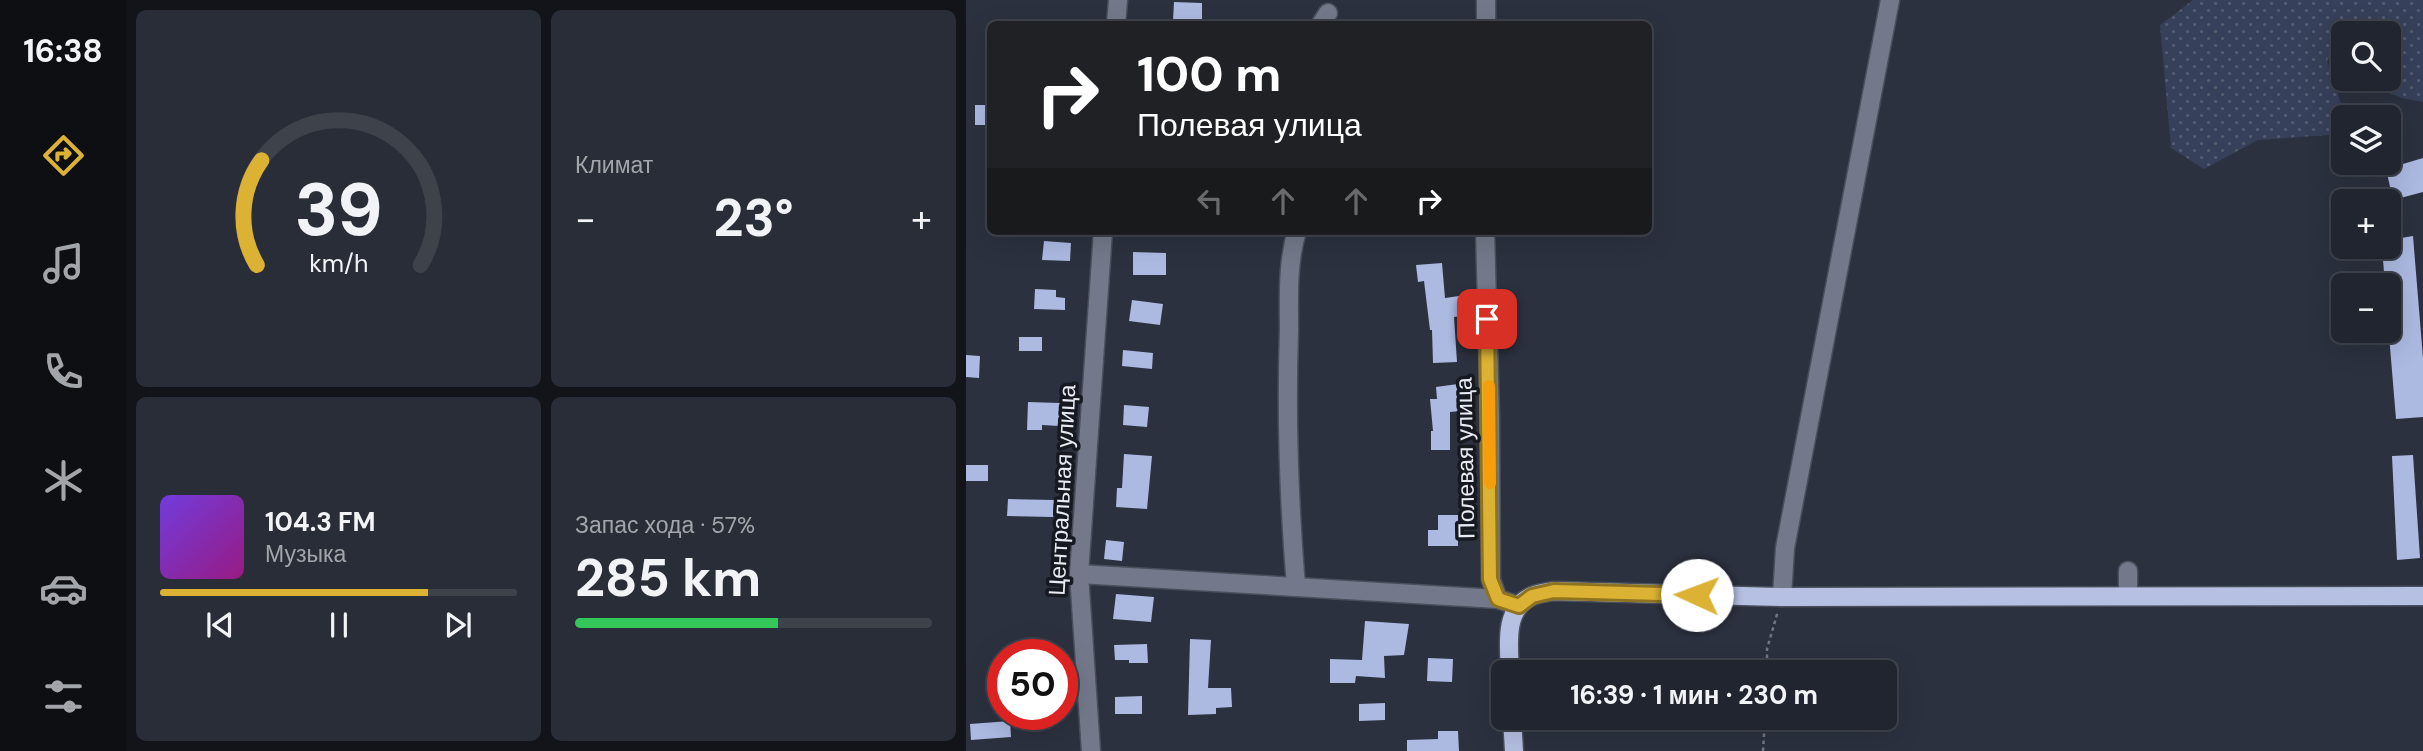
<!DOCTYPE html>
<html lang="ru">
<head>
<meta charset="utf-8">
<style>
  body { margin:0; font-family:"DM Sans",sans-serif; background:#292d37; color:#f1f3f6; height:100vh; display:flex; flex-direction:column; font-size:26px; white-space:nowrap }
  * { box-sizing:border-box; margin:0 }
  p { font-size:23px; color:#a2a5aa }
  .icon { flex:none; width:38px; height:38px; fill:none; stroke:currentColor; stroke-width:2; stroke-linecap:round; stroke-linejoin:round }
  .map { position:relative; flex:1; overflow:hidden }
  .sheet { display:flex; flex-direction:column; gap:10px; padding:10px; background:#12141a; width:840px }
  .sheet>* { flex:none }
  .top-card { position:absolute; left:21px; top:21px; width:665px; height:214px; border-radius:10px; box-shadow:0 7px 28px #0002,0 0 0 2px #3e424b; background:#202124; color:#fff; overflow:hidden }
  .tools { position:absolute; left:1365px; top:21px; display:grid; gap:14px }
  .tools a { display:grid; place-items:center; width:70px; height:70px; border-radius:10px; background:#21252f; box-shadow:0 7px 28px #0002,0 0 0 2px #3e424b; font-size:35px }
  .speed { position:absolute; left:21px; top:639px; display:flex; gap:14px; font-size:35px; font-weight:700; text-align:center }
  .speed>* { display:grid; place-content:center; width:91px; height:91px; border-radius:50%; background:#21252f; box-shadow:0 7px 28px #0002,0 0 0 2px #3e424b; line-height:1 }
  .speed .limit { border:10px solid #d22; background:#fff; color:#111 }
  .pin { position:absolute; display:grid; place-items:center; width:60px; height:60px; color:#fff; margin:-30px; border-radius:14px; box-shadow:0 4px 10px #0006 }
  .me { position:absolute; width:77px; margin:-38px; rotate:272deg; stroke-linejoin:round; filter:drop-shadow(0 0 5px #0008) }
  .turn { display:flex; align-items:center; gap:24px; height:147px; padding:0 35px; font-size:32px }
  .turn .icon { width:91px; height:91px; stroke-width:2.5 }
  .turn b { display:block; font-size:49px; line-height:60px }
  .lanes { display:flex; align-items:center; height:66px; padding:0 35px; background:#0003; justify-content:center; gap:35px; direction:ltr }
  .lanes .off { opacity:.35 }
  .big { font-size:52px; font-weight:700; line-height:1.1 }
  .sheet .widget { flex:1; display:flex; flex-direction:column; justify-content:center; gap:10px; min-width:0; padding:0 24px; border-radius:10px; background:#292d37 }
  .sheet .dial { align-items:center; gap:0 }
  .dial svg { height:182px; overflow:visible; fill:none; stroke:#3e424b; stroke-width:7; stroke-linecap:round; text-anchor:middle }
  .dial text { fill:#f1f3f6; stroke:none }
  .song { display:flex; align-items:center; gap:21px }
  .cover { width:84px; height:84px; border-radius:10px; background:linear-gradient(135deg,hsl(260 70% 55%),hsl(310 70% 35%)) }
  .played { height:7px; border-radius:4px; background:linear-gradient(90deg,#dbb233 75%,#3e424b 75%) }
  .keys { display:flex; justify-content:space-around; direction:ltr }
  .heat { display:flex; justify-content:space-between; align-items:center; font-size:38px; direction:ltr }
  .charge { height:10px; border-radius:5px; background:linear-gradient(90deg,#34c759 57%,#3e424b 0) }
  .sheet .tiles { flex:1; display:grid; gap:10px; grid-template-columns:repeat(2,1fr) }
  .trip { position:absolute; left:525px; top:660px; width:406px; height:70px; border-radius:10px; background:#21252f; box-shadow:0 7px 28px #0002,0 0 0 2px #3e424b; font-weight:700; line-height:70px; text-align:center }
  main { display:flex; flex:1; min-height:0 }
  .menu { display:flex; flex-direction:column; width:126px; justify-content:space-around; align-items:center; background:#0d0f13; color:#a2a5aa }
  .menu .icon { width:49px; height:49px }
  .menu .current { color:#dbb233 }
  .menu b { font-size:32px; color:#f1f3f6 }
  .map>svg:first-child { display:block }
</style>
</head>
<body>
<main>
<nav class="menu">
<b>16:38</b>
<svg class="icon current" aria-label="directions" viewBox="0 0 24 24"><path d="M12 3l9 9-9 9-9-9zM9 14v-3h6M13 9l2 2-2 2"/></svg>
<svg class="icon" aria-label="music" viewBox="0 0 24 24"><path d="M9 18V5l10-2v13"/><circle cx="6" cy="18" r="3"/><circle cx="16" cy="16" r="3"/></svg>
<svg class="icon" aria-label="phone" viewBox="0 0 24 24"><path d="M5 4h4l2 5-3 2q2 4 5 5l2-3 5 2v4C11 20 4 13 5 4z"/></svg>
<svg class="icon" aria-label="climate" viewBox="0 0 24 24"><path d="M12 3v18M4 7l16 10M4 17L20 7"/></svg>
<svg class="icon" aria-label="car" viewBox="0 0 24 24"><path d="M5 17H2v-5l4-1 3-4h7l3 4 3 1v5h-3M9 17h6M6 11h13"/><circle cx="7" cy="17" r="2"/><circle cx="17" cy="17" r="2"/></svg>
<svg class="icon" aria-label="filters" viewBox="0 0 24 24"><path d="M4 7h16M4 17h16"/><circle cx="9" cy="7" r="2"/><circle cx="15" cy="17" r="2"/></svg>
</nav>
<section class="sheet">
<div class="tiles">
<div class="widget dial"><svg viewBox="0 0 100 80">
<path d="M14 69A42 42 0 1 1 86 69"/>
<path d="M14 69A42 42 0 0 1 16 23" stroke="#dbb233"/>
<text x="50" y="56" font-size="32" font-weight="700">39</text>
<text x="50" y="72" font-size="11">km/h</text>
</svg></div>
<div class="widget"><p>Климат</p>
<div class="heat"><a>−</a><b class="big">23°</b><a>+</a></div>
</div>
<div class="widget">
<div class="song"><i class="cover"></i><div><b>104.3 FM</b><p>Музыка</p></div></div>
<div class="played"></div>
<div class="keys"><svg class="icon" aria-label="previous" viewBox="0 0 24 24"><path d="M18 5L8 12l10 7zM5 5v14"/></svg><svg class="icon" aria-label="pause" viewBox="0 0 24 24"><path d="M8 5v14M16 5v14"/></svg><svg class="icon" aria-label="next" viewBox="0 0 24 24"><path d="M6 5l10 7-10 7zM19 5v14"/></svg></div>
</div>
<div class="widget"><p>Запас хода · 57%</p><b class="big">285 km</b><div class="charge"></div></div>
</div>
</section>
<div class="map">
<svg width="1457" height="751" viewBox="0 0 1457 751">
  <defs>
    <pattern id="grass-dots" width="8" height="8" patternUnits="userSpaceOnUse" patternTransform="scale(1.75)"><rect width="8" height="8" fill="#37405a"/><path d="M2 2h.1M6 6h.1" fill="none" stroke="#545c72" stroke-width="1.8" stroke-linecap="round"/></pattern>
  </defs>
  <rect width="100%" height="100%" fill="#2c313f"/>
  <!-- grass -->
  <polygon fill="url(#grass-dots)" points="1227,0 1457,0 1457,102 1436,98 1411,88 1411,79 1423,79 1423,33 1402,33 1397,25 1389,33 1377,33 1377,44 1361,60 1379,117 1377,117 1377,134 1292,140 1238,169 1205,148 1194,25"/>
  <!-- building -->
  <g fill="#acb9e1">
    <polygon points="208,2 236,3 236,21 207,21"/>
    <rect x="9" y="105" width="15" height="20"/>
    <polygon points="1457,158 1457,192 1427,200 1420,169"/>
    <polygon points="1447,236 1457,358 1457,417 1430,419 1423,335 1423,285 1419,285 1416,247 1423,247 1423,240"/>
    <polygon points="78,241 105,243 104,261 76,260"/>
    <polygon points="167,252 200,253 200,275 167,275"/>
    <polygon points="476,263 479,298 493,296 495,316 488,317 491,362 467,363 466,330 464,330 458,281 452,282 450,265"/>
    <polygon points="69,289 90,290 90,297 99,298 99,310 68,309"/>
    <polygon points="166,300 197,304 194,325 163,321"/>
    <rect x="53" y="337" width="23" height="14"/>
    <polygon points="157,350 187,353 186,369 156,366"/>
    <polygon points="0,355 14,356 13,378 0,377"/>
    <polygon points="492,384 495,411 484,412 484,450 465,450 465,431 467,431 464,399 471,399 470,387"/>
    <polygon points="62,402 94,403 93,426 76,425 76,430 61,430"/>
    <polygon points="158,405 183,407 181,427 157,425"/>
    <polygon points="158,454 186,456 181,509 150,507 151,488 156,488"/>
    <polygon points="1447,455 1454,558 1431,560 1426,456"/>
    <rect x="0" y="465" width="22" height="16"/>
    <polygon points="42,499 88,500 87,517 41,516"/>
    <polygon points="472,515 492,515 492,546 462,546 462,530 472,530"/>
    <polygon points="140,540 158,542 156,561 138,559"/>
    <polygon points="150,594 188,597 185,622 147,619"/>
    <polygon points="399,621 443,624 438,655 418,656 419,678 390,676 389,683 364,683 364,659 396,660"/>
    <polygon points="224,639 245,640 242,688 265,688 266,707 250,708 250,714 222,715"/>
    <polygon points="181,644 182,663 163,663 163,660 149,660 148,645"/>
    <polygon points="462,658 487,659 486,682 461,681"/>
    <polygon points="176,696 176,714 149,714 149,697"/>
    <polygon points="419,703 419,720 393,721 393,704"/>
    <polygon points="44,721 45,737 5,740 4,724"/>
    <polygon points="472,731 492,731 493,751 441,751 441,740 472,739"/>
  </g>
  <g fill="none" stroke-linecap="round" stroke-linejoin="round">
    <!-- minor casing -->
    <g stroke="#4a4f5c" stroke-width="21">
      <g id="minor">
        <polyline points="150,24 152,0"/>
        <polyline points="355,24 362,13"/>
        <polyline points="520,24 520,0"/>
        <polyline points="519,231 524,415 525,580 532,599"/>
        <polyline points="1162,571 1162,595"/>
        <polyline points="113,574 532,599 553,606"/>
        <path d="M330,587C323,502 320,417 323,331C323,299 321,263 331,231"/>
        <polyline points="816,597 819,548 924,0"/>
        <polyline points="125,751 113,574 137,231"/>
      </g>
    </g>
    <!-- major casing -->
    <g stroke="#4a4f5c" stroke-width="21">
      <g id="major">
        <path d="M544,672C543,646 537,609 566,596C572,593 581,592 588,591L816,597L1457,596"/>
        <polyline points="546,718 548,751"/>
      </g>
    </g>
    <!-- path -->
    <g stroke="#737783" stroke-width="2.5" stroke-dasharray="3.5 3.5" stroke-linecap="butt">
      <polyline points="801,672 801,649 812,611"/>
      <polyline points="797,751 799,718"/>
    </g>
    <!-- minor -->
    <use href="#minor" stroke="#73798a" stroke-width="18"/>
    <!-- major -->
    <use href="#major" stroke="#b5c0e2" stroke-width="18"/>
  </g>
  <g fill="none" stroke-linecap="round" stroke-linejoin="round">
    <!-- route casing -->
    <g stroke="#8e7421" stroke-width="18">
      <polyline id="route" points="521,319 524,579 532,599 553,606 566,596 588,591 731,595"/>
    </g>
    <!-- route -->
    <use href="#route" stroke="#dbb233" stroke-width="12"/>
    <!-- slow -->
    <polyline stroke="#f59e0b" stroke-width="12" points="523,386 524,483"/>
  </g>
  <g text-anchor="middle" stroke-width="7" stroke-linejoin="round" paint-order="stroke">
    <!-- street labels -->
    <g font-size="23" fill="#e8ebf4" stroke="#171920">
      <text transform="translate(499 458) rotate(-91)" y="8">Полевая улица</text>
      <text transform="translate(96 490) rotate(-87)" y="8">Центральная улица</text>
    </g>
  </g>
</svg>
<div class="tools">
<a><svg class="icon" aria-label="search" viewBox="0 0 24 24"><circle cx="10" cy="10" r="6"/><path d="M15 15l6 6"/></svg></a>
<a><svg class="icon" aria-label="layers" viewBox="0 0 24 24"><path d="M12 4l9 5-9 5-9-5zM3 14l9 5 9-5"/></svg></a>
<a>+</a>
<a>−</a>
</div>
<div class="speed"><div class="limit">50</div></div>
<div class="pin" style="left:521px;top:319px;background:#d93025"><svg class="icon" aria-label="arrive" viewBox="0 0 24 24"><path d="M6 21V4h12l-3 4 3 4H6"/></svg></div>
<svg class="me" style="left:731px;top:595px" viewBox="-20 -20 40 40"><circle r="19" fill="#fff"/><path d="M0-13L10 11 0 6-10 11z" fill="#dbb233"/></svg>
<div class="trip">16:39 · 1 мин · 230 m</div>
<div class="top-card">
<div class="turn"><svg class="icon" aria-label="right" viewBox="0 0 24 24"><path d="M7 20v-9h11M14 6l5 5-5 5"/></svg><div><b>100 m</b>Полевая улица</div></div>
<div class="lanes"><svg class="icon off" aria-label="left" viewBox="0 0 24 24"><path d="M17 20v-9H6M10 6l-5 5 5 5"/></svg><svg class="icon off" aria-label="ahead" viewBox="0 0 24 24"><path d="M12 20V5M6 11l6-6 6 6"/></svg><svg class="icon off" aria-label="ahead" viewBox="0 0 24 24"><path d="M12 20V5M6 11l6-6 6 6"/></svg><svg class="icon" aria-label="right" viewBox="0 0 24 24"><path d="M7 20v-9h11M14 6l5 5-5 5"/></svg></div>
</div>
</div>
</main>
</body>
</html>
